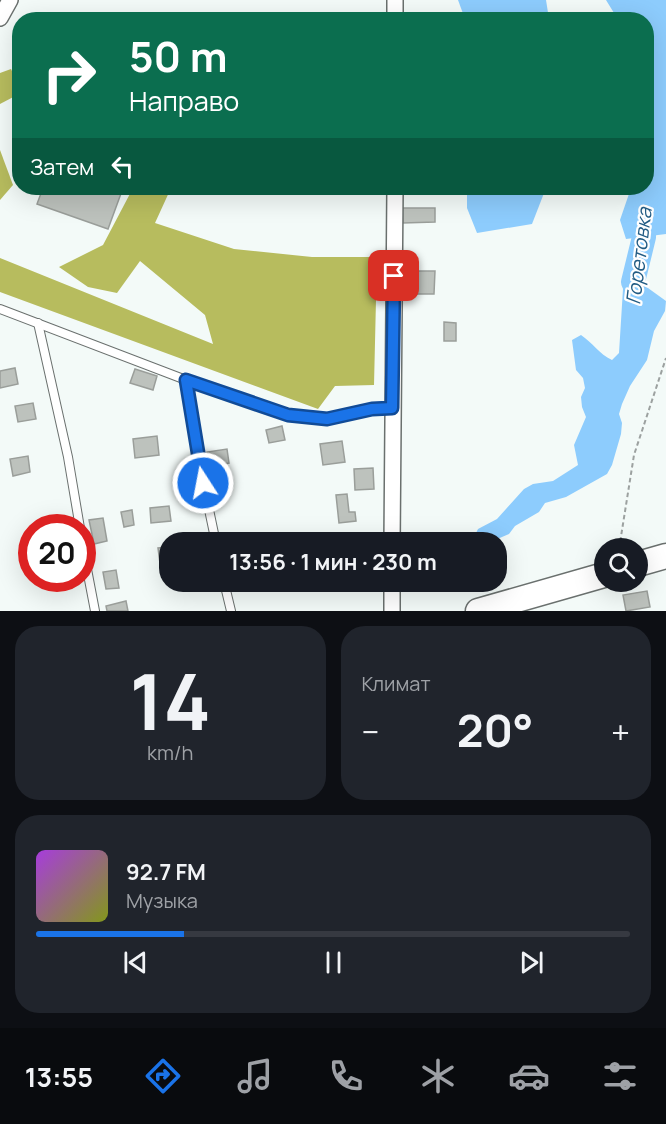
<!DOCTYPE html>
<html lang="ru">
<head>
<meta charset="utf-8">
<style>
  body { margin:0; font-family:Manrope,sans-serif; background:#20242c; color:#f1f3f6; height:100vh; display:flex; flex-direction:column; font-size:22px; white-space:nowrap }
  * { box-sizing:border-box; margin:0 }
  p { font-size:20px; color:#9ea1a6 }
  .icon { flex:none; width:33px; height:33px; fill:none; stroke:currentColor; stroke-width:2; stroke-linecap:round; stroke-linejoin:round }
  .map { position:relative; height:611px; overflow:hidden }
  .drawer { display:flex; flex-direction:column; gap:15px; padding:15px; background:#0d0f14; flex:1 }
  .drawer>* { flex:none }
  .banner { position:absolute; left:12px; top:12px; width:642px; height:183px; border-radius:24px; box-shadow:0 6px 24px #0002; background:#0b6e4f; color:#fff; overflow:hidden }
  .controls { position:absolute; left:594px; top:538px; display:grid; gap:12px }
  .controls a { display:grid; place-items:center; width:54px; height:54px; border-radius:50%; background:#171b24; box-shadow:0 6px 24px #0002; font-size:30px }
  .speed { position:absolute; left:18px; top:514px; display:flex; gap:12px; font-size:30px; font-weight:700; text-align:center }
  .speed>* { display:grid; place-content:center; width:78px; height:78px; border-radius:50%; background:#171b24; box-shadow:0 6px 24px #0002; line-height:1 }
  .speed .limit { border:9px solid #d22; background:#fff; color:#111 }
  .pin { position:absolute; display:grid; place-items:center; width:51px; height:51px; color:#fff; margin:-26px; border-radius:12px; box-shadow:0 3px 9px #0006 }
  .me { position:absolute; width:66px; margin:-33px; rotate:349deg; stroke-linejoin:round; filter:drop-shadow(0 0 4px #0008) }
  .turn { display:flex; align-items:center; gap:21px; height:126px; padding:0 18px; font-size:27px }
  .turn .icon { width:78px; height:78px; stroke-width:2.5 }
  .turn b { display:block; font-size:42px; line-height:51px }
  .then { display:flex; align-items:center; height:57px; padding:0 18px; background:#0003; gap:12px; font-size:22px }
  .big { font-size:45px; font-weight:700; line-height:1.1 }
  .drawer .card { flex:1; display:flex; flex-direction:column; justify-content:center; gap:9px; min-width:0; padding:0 21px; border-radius:24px; background:#20242c }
  .drawer .dial { align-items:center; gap:0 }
  .dial b { font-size:78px; line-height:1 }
  .song { display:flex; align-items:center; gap:18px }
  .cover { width:72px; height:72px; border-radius:9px; background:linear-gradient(135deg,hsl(280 70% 55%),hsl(70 70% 35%)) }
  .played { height:6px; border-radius:3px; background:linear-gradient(90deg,#1a73e8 25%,#363941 25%) }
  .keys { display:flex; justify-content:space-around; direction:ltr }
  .heat { display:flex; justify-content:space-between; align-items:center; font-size:33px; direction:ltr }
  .drawer .tiles { flex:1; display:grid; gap:15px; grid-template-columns:1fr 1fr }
  .card:last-child { grid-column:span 2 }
  .trip { position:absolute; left:159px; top:532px; width:348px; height:60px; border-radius:24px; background:#171b24; box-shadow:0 6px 24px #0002; font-weight:700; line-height:60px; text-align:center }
  .dock { display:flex; height:96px; justify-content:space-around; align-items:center; background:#090b0e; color:#9ea1a6 }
  .dock .icon { width:42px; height:42px }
  .dock .on { color:#1a73e8 }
  .dock b { font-size:27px; color:#f1f3f6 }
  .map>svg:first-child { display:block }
</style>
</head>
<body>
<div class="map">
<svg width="666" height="611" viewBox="0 0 666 611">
  <rect width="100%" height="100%" fill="#f3faf8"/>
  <!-- forest -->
  <g fill="#b7bc5e">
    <polygon points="11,69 19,86 19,94 0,104 0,73"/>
    <polygon points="0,150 13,185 0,200"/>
    <polygon points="133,188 171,188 155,223 234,249 312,257 377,257 374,385 335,386 318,409 0,292 0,258 213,344 205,315 140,261 117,293 88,287 59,267 103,245"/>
  </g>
  <!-- water -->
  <g fill="#8dccfd">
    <polygon points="458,0 546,0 549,19 465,19"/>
    <polygon points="606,0 666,0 666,234 626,239 620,220 631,188 646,188 646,20 614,19 614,13"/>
    <polygon points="467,188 546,188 532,224 477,233 467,208"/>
    <path d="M641,253L645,262L642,272L641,283L666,301L665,311L654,331L647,360L630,386L622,404L619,414L622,423L621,434L612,465L607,474L566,497L545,503L539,512L515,526L509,534L488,543H471L478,529L497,519L524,489L533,484L553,481L578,465L574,445L586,417L582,407L581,397L585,388L583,378L576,370L572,340L581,335C593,343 599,354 612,360L619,353L623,289Z"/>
  </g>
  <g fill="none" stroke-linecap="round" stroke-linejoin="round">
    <!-- river -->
    <polyline stroke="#8dccfd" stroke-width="24" points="633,282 644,237 646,188"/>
  </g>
  <!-- building -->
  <g fill="#bdc2bd" stroke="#9a9e9a" stroke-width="1.5">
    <polygon points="43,188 89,188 95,190 96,188 123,188 108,229 37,204"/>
    <polygon points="402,208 435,208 435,222 403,223"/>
    <polygon points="418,271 435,271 434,294 417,294"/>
    <polygon points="444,322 456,323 456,341 444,341"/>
    <polygon points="15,368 18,384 0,388 0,371"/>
    <polygon points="135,369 157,376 153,390 130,383"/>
    <polygon points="33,403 36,419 18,422 15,406"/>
    <polygon points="282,426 285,440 269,443 266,430"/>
    <polygon points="157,436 159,455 135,458 133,439"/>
    <polygon points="342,441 345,462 323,465 320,444"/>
    <polygon points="227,449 229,463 210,466 207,452"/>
    <polygon points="28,456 30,472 13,476 10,459"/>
    <polygon points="373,468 374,489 355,490 354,469"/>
    <polygon points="347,494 349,512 355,512 356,521 339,523 336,495"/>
    <polygon points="169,506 171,521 151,523 150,508"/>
    <polygon points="132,510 134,525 124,527 121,512"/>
    <polygon points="103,518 107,541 94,544 89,520"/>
    <polygon points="170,547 170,570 161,571 158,548"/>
    <polygon points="116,570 119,588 106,589 103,572"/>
    <polygon points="647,591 650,607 626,611 623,595"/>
    <polygon points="126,601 128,611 107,611 106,606"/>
  </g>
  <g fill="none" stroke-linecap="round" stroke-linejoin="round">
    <!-- lane casing -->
    <g stroke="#6a706e" stroke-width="10">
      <g id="lane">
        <polyline points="0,309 186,380 288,415 327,419 372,409 392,408"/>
        <polyline points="38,323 68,457 80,528"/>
        <polyline points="186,380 199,462 216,543"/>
        <polyline points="82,543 95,611"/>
        <polyline points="224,582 231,611"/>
      </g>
    </g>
    <!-- street casing -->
    <g stroke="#6a706e" stroke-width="18">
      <g id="street">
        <polyline points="395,0 395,20"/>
        <polyline points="0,18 10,0"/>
        <polyline points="392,543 395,188"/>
        <polyline points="392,582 392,611"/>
      </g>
    </g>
    <!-- primary casing -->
    <g stroke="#6a706e" stroke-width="27">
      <g id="primary">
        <polyline points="638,564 666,556"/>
        <polyline points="478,611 604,575"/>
      </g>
    </g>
    <!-- path -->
    <polyline stroke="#9ca1a0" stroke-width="2" stroke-dasharray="4.5 3" stroke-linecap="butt" points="619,549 634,455 666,358"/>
    <!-- lane -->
    <use href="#lane" stroke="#fff" stroke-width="8"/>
    <!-- street -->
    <use href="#street" stroke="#fff" stroke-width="15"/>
    <!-- primary -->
    <use href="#primary" stroke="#fff" stroke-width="24"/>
  </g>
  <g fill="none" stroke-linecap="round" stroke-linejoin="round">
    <!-- route casing -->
    <g stroke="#114b97" stroke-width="15">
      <polyline id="route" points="203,483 186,380 288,415 327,419 372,409 392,408 394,276"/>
    </g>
    <!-- route -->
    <use href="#route" stroke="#1a73e8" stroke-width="10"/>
  </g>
  <g text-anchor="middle" stroke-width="4.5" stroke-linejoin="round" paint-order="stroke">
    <!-- water labels -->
    <g font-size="20" font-style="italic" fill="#225c84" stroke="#fff">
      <text transform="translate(639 256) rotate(-83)" y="7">Горетовка</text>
    </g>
  </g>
</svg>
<div class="controls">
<a><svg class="icon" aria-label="search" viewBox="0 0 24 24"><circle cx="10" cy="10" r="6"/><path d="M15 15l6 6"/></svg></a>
</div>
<div class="speed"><div class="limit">20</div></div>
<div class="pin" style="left:394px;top:276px;background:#d93025"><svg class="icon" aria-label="arrive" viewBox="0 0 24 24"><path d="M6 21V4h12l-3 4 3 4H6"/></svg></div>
<svg class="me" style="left:203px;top:483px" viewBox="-20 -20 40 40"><circle r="17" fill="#1a73e8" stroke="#fff" stroke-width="3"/><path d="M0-11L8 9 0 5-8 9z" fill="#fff"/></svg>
<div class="trip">13:56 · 1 мин · 230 m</div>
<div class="banner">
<div class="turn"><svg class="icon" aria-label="right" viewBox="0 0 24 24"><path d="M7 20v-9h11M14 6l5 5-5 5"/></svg><div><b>50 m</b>Направо</div></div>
<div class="then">Затем<svg class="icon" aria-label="left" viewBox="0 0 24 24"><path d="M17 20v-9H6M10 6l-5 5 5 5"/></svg></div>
</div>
</div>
<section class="drawer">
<div class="tiles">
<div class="card dial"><b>14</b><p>km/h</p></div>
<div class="card"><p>Климат</p>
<div class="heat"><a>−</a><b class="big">20°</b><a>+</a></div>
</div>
<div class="card">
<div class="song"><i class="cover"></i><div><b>92.7 FM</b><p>Музыка</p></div></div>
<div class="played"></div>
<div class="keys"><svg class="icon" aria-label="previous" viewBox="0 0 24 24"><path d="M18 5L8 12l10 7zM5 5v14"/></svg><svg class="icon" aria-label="pause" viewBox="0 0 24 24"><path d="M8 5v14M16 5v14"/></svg><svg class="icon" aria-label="next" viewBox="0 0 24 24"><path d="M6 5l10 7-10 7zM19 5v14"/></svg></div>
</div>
</div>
</section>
<nav class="dock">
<b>13:55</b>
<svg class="icon on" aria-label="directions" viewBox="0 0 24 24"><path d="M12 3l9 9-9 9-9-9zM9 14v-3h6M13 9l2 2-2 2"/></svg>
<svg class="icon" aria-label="music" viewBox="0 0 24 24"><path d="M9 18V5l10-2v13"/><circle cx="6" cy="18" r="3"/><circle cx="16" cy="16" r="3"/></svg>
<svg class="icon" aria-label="phone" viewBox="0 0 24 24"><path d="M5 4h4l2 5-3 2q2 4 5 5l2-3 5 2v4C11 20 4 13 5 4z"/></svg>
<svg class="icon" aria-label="climate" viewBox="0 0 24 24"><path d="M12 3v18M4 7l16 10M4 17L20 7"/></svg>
<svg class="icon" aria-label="car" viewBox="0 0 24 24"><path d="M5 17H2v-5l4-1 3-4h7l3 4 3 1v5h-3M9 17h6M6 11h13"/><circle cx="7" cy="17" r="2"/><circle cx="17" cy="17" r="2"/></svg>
<svg class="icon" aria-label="filters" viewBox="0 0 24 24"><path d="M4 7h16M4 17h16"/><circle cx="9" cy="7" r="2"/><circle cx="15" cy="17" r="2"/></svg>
</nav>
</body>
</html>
